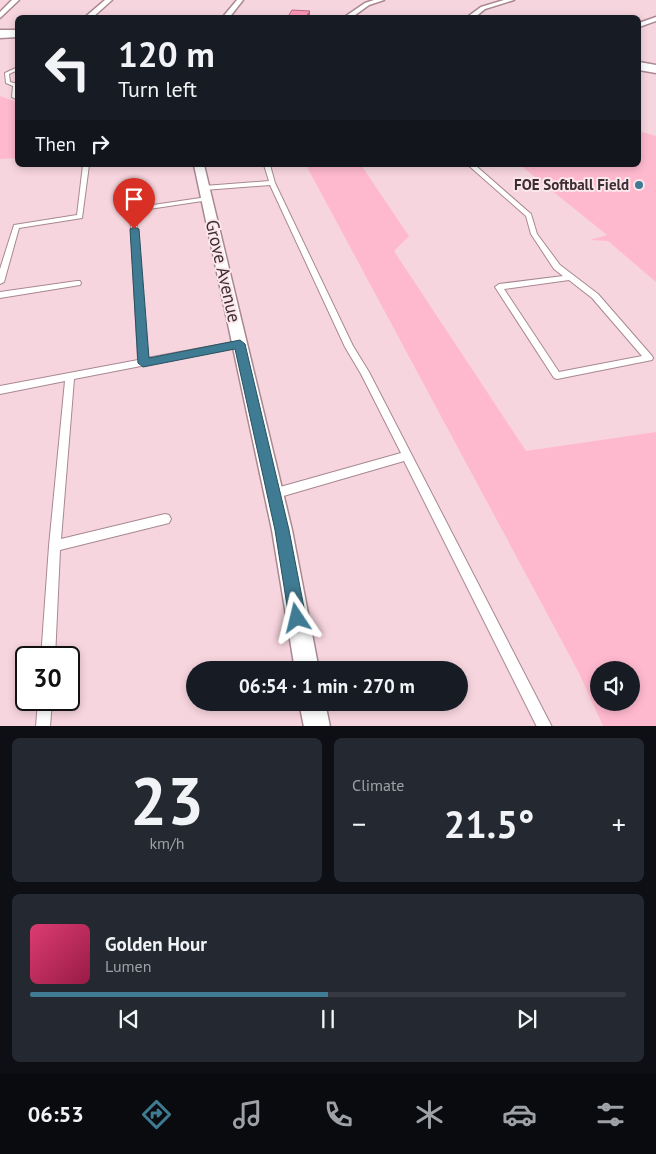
<!DOCTYPE html>
<html lang="en">
<head>
<meta charset="utf-8">
<style>
  body { margin:0; font-family:"PT Sans",sans-serif; background:#242831; color:#f1f3f6; height:100vh; display:flex; flex-direction:column; font-size:19px; white-space:nowrap }
  * { box-sizing:border-box; margin:0 }
  p { font-size:16px; color:#9ea1a6 }
  .icon { flex:none; width:28px; height:28px; fill:none; stroke:currentColor; stroke-width:2; stroke-linecap:round; stroke-linejoin:round }
  .map { position:relative; height:726px; overflow:hidden }
  .panel { display:flex; flex-direction:column; gap:12px; padding:12px; background:#0d0f14; flex:1 }
  .panel>* { flex:none }
  .guide { position:absolute; left:15px; top:15px; width:626px; height:152px; border-radius:8px; box-shadow:0 2px 8px #0003; background:#171b24; color:#f1f3f6; overflow:hidden }
  .buttons { position:absolute; left:590px; top:661px; display:grid; gap:10px }
  .buttons a { display:grid; place-items:center; width:50px; height:50px; border-radius:50%; background:#171b24; box-shadow:0 2px 8px #0003; font-size:25px }
  .speed { position:absolute; left:15px; top:646px; display:flex; gap:10px; font-size:25px; font-weight:700; text-align:center }
  .speed>* { display:grid; place-content:center; width:65px; height:65px; border-radius:50%; background:#171b24; box-shadow:0 2px 8px #0003; line-height:1 }
  .speed .limit { border:2px solid #111; border-radius:8px; background:#fff; color:#111 }
  .pin { position:absolute; display:grid; place-items:center; width:42px; height:42px; color:#fff; margin:-51px -21px; border-radius:50% 50% 50% 0; rotate:-45deg; box-shadow:0 0 5px #0007 }
  .pin .icon { rotate:45deg }
  .me { position:absolute; width:55px; margin:-28px; rotate:350deg; stroke-linejoin:round; filter:drop-shadow(0 0 4px #0008) }
  .turn { display:flex; align-items:center; gap:18px; height:105px; padding:0 20px; font-size:22px }
  .turn .icon { width:65px; height:65px; stroke-width:2.5 }
  .turn b { display:block; font-size:35px; line-height:42px }
  .then { display:flex; align-items:center; height:48px; padding:0 20px; background:#0003; gap:10px; font-size:19px }
  .big { font-size:38px; font-weight:700; line-height:1.1 }
  .panel .tile { flex:1; display:flex; flex-direction:column; justify-content:center; gap:8px; min-width:0; padding:0 18px; border-radius:8px; background:#242831 }
  .panel .dial { align-items:center; gap:0 }
  .dial b { font-size:65px; line-height:1 }
  .song { display:flex; align-items:center; gap:15px }
  .cover { width:60px; height:60px; border-radius:8px; background:linear-gradient(135deg,hsl(340 70% 55%),hsl(340 70% 35%)) }
  .played { height:5px; border-radius:2px; background:linear-gradient(90deg,#3f7b92 50%,#363941 50%) }
  .keys { display:flex; justify-content:space-around; direction:ltr }
  .heat { display:flex; justify-content:space-between; align-items:center; font-size:28px; direction:ltr }
  .panel .tiles { flex:1; display:grid; gap:12px; grid-template-columns:1fr 1fr }
  .tile:last-child { grid-column:span 2 }
  .trip { position:absolute; left:186px; top:661px; width:282px; height:50px; border-radius:25px; background:#171b24; box-shadow:0 2px 8px #0003; font-weight:700; line-height:50px; text-align:center }
  .dock { display:flex; height:80px; justify-content:space-around; align-items:center; background:#090b0e; color:#9ea1a6 }
  .dock .icon { width:35px; height:35px }
  .dock .selected { color:#3f7b92 }
  .dock b { font-size:22px; color:#f1f3f6 }
  .map>svg:first-child { display:block }
</style>
</head>
<body>
<div class="map">
<svg width="656" height="727" viewBox="0 0 656 727">
  <rect width="100%" height="100%" fill="#f7d5de"/>
  <!-- green -->
  <g fill="#ffb9ce" fill-rule="evenodd">
    <polygon points="0,96 17,102 17,158 0,159"/>
    <polygon points="639,131 656,136 656,282 608,241 590,240 607,235 520,165 639,165"/>
    <path d="M306,165H361L409,236L394,251L526,451L656,432V726H603L579,673ZM599,670H631V702H599Z"/>
  </g>
  <g fill="none" stroke-linecap="round" stroke-linejoin="round">
    <!-- service casing -->
    <g stroke="#a88891" stroke-width="2">
      <g id="service">
        <polygon points="18,67 18,70 9,74 10,82 18,84 18,100 12,97 13,86 6,83 5,73"/>
        <polygon points="83,165 89,165 82,218 19,228 4,282 0,284 0,269 14,225 77,215"/>
        <polygon points="264,165 270,165 275,183 353,346 369,372 552,727 537,727 404,461 273,499 269,497 268,494 269,491 273,489 401,453 361,374 345,347 270,185 204,190 201,188 204,186 269,181"/>
        <path d="M468,165H475L531,214L537,234L560,265L598,294L652,356L653,358L652,360L557,379L554,378L495,287L499,284L563,276L554,269L531,234L526,216ZM569,280L592,298L642,356L559,372L504,289Z"/>
        <polygon points="207,197 209,198 209,200 136,211 147,358 239,341 243,344 239,347 74,379 61,539 165,514 169,515 171,519 169,523 165,524 60,550 55,658 41,658 49,546 65,381 0,394 0,386 138,360 130,210 133,208"/>
        <polygon points="77,281 80,281 81,283 80,285 0,298 0,292"/>
        <polygon points="38,700 52,700 50,727 36,727"/>
      </g>
    </g>
    <!-- minor casing -->
    <g stroke="#a88891" stroke-width="3">
      <g id="minor">
        <polygon points="12,0 19,0 0,18 0,12"/>
        <polygon points="105,0 112,0 92,18 84,18"/>
        <polygon points="237,0 243,0 229,18 222,18"/>
        <polygon points="374,0 384,0 369,5 351,18 343,18 365,3"/>
        <polygon points="504,0 514,0 485,9 474,18 466,18 481,7"/>
        <polygon points="656,17 656,21 639,27 639,23"/>
        <polygon points="194,165 204,165 292,530 319,670 295,670 272,530"/>
        <polygon points="299,702 325,702 330,727 304,727"/>
      </g>
    </g>
    <!-- primary casing -->
    <g stroke="#a88891" stroke-width="3">
      <g id="primary">
        <polygon points="0,30 18,30 18,37 0,38"/>
        <polygon points="639,62 656,65 656,73 639,70"/>
      </g>
    </g>
    <!-- service -->
    <use href="#service" fill="#fff" fill-rule="evenodd"/>
    <!-- minor -->
    <use href="#minor" fill="#fff" fill-rule="evenodd"/>
    <!-- primary -->
    <use href="#primary" fill="#fff" fill-rule="evenodd"/>
  </g>
  <!-- shaded-wall -->
  <polygon fill="#b26a82" points="310,11 310,18 305,18"/>
  <!-- building -->
  <polygon fill="#fe98b9" stroke="#b26a82" points="292,10 310,11 305,18 287,18"/>
  <!-- route -->
  <polygon fill="#3f7b92" stroke="#29505f" points="134,227 139,229 149,358 240,340 245,344 289,530 306,618 303,623 297,626 292,623 289,618 275,530 235,349 143,367 138,363 130,229"/>
  <!-- markers -->
  <circle fill="#3f7b92" stroke="#fbe6ec" stroke-width="2" cx="639" cy="185" r="5"/>
  <g text-anchor="middle" stroke-width="4" stroke-linejoin="round" paint-order="stroke">
    <!-- far-poi labels -->
    <g font-size="15" font-weight="bold" fill="#3b2d31" stroke="#fbe6ec" text-anchor="end">
      <text x="629" y="190">FOE Softball Field</text>
    </g>
    <!-- street labels -->
    <g font-size="18" fill="#3b2d31" stroke="#fbe6ec">
      <text transform="translate(223 271) rotate(77)" y="6">Grove Avenue</text>
    </g>
  </g>
</svg>
<div class="buttons">
<a><svg class="icon" aria-label="sound" viewBox="0 0 24 24"><path d="M4 9h4l5-4v14l-5-4H4zM17 9q2 3 0 6"/></svg></a>
</div>
<div class="speed"><div class="limit">30</div></div>
<div class="pin" style="left:134px;top:229px;background:#d93025"><svg class="icon" aria-label="arrive" viewBox="0 0 24 24"><path d="M6 21V4h12l-3 4 3 4H6"/></svg></div>
<svg class="me" style="left:297px;top:618px" viewBox="-20 -20 40 40"><path d="M0-17L14 15 0 8-14 15z" fill="#3f7b92" stroke="#fff" stroke-width="4"/></svg>
<div class="trip">06:54 · 1 min · 270 m</div>
<div class="guide">
<div class="turn"><svg class="icon" aria-label="left" viewBox="0 0 24 24"><path d="M17 20v-9H6M10 6l-5 5 5 5"/></svg><div><b>120 m</b>Turn left</div></div>
<div class="then">Then<svg class="icon" aria-label="right" viewBox="0 0 24 24"><path d="M7 20v-9h11M14 6l5 5-5 5"/></svg></div>
</div>
</div>
<section class="panel">
<div class="tiles">
<div class="tile dial"><b>23</b><p>km/h</p></div>
<div class="tile"><p>Climate</p>
<div class="heat"><a>−</a><b class="big">21.5°</b><a>+</a></div>
</div>
<div class="tile">
<div class="song"><i class="cover"></i><div><b>Golden Hour</b><p>Lumen</p></div></div>
<div class="played"></div>
<div class="keys"><svg class="icon" aria-label="previous" viewBox="0 0 24 24"><path d="M18 5L8 12l10 7zM5 5v14"/></svg><svg class="icon" aria-label="pause" viewBox="0 0 24 24"><path d="M8 5v14M16 5v14"/></svg><svg class="icon" aria-label="next" viewBox="0 0 24 24"><path d="M6 5l10 7-10 7zM19 5v14"/></svg></div>
</div>
</div>
</section>
<nav class="dock">
<b>06:53</b>
<svg class="icon selected" aria-label="directions" viewBox="0 0 24 24"><path d="M12 3l9 9-9 9-9-9zM9 14v-3h6M13 9l2 2-2 2"/></svg>
<svg class="icon" aria-label="music" viewBox="0 0 24 24"><path d="M9 18V5l10-2v13"/><circle cx="6" cy="18" r="3"/><circle cx="16" cy="16" r="3"/></svg>
<svg class="icon" aria-label="phone" viewBox="0 0 24 24"><path d="M5 4h4l2 5-3 2q2 4 5 5l2-3 5 2v4C11 20 4 13 5 4z"/></svg>
<svg class="icon" aria-label="climate" viewBox="0 0 24 24"><path d="M12 3v18M4 7l16 10M4 17L20 7"/></svg>
<svg class="icon" aria-label="car" viewBox="0 0 24 24"><path d="M5 17H2v-5l4-1 3-4h7l3 4 3 1v5h-3M9 17h6M6 11h13"/><circle cx="7" cy="17" r="2"/><circle cx="17" cy="17" r="2"/></svg>
<svg class="icon" aria-label="filters" viewBox="0 0 24 24"><path d="M4 7h16M4 17h16"/><circle cx="9" cy="7" r="2"/><circle cx="15" cy="17" r="2"/></svg>
</nav>
</body>
</html>
